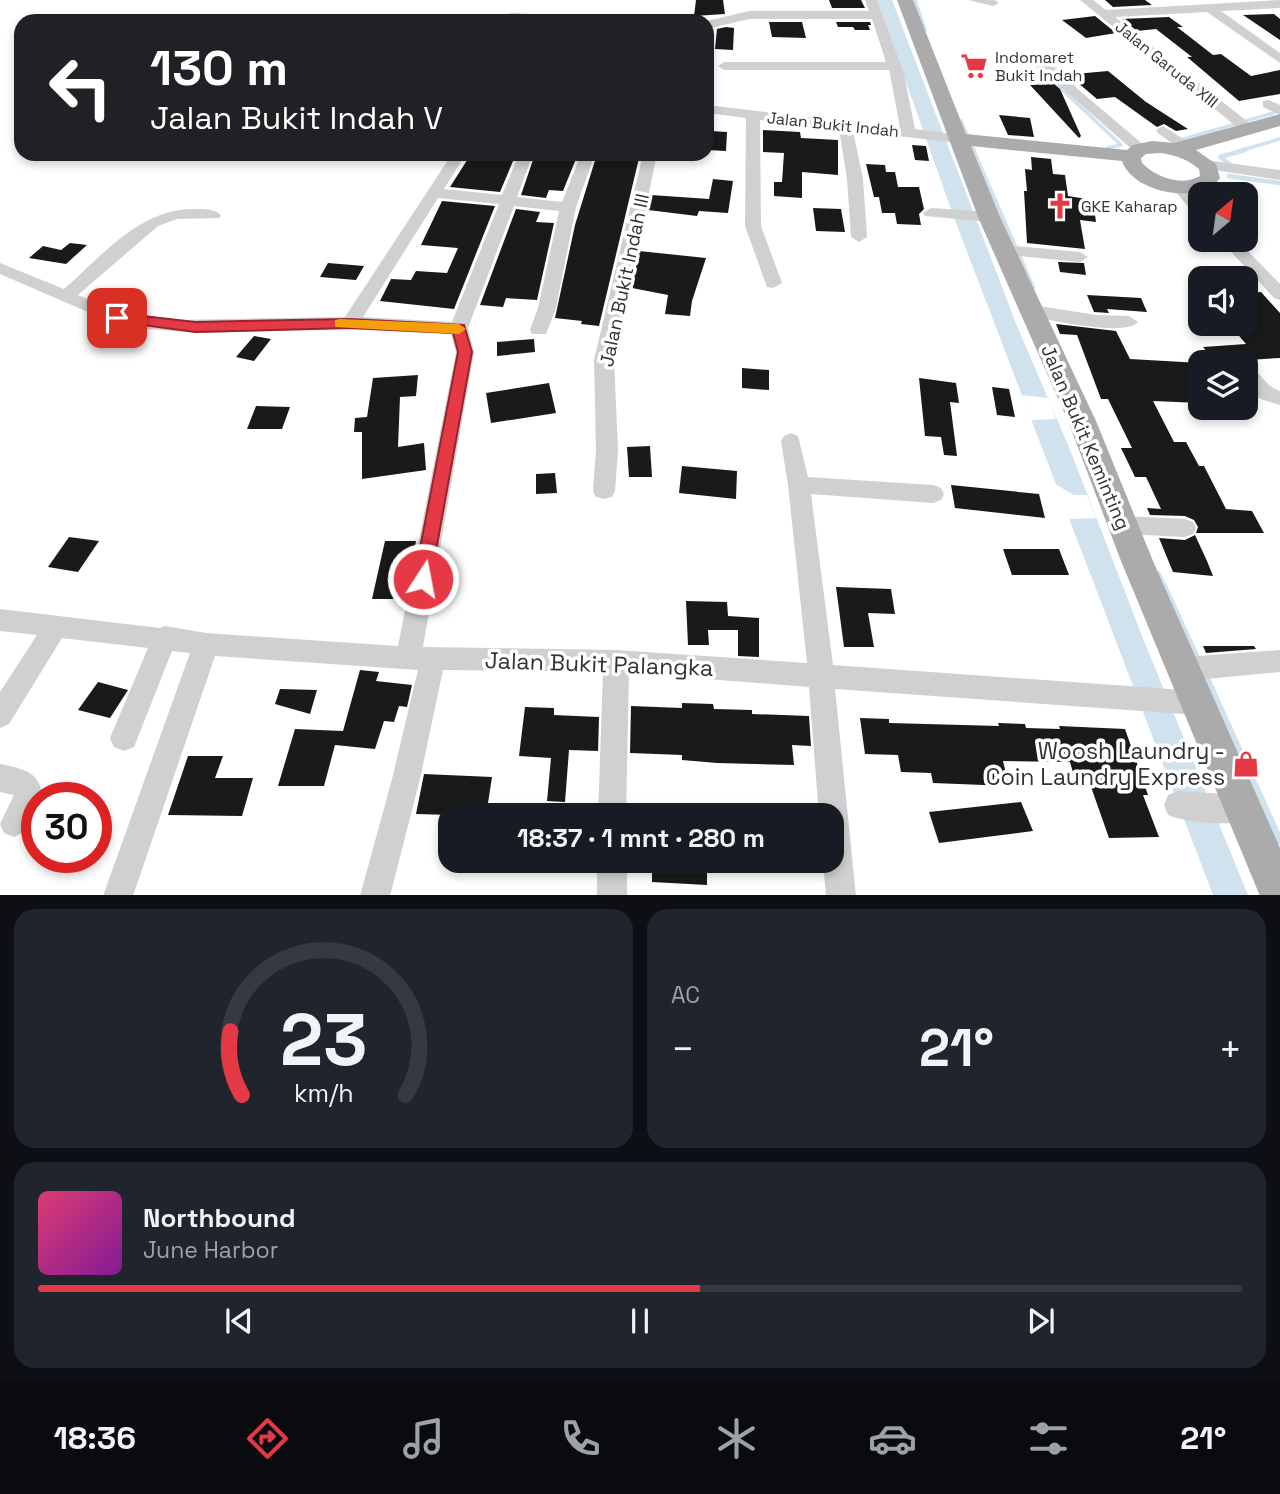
<!DOCTYPE html>
<html lang="id">
<head>
<meta charset="utf-8">
<style>
  body { margin:0; font-family:"Space Grotesk",sans-serif; background:#20242c; color:#f1f3f6; height:100vh; display:flex; flex-direction:column; font-size:26px; white-space:nowrap }
  * { box-sizing:border-box; margin:0 }
  p { font-size:23px; color:#9ea1a6 }
  .icon { flex:none; width:38px; height:38px; fill:none; stroke:currentColor; stroke-width:2; stroke-linecap:round; stroke-linejoin:round }
  .map { position:relative; height:895px; overflow:hidden }
  .details { display:flex; flex-direction:column; gap:14px; padding:14px; background:#0d0f14; flex:1 }
  .details>* { flex:none }
  .guide { position:absolute; left:14px; top:14px; width:700px; height:147px; border-radius:21px; box-shadow:0 4px 10px #0003; background:#202124; color:#fff; overflow:hidden }
  .needle { width:46px; rotate:29deg }
  .controls { position:absolute; left:1188px; top:182px; display:grid; gap:14px }
  .controls a { display:grid; place-items:center; width:70px; height:70px; border-radius:14px; background:#171b24; box-shadow:0 4px 10px #0003; font-size:35px }
  .speed { position:absolute; left:21px; top:782px; display:flex; gap:14px; font-size:35px; font-weight:700; text-align:center }
  .speed>* { display:grid; place-content:center; width:91px; height:91px; border-radius:50%; background:#171b24; box-shadow:0 4px 10px #0003; line-height:1 }
  .speed .limit { border:10px solid #d22; background:#fff; color:#111 }
  .pin { position:absolute; display:grid; place-items:center; width:60px; height:60px; color:#fff; margin:-30px; border-radius:14px; box-shadow:0 4px 10px #0006 }
  .me { position:absolute; width:77px; margin:-38px; rotate:11deg; stroke-linejoin:round; filter:drop-shadow(0 0 5px #0008) }
  .turn { display:flex; align-items:center; gap:24px; height:147px; padding:0 21px; font-size:32px }
  .turn .icon { width:91px; height:91px; stroke-width:2.5 }
  .turn b { display:block; font-size:49px; line-height:60px }
  .big { font-size:52px; font-weight:700; line-height:1.1 }
  .details .widget { flex:1; display:flex; flex-direction:column; justify-content:center; gap:10px; min-width:0; padding:0 24px; border-radius:21px; background:#20242c }
  .details .dial { align-items:center; gap:0 }
  .dial svg { height:182px; overflow:visible; fill:none; stroke:#363941; stroke-width:7; stroke-linecap:round; text-anchor:middle }
  .dial text { fill:#f1f3f6; stroke:none }
  .song { display:flex; align-items:center; gap:21px }
  .cover { width:84px; height:84px; border-radius:10px; background:linear-gradient(135deg,hsl(340 70% 55%),hsl(290 70% 35%)) }
  .played { height:7px; border-radius:4px; background:linear-gradient(90deg,#e63946 55%,#363941 55%) }
  .keys { display:flex; justify-content:space-around; direction:ltr }
  .heat { display:flex; justify-content:space-between; align-items:center; font-size:38px; direction:ltr }
  .details .tiles { flex:1; display:grid; gap:14px; grid-template-columns:1fr 1fr }
  .widget:last-child { grid-column:span 2 }
  .trip { position:absolute; left:438px; top:803px; width:406px; height:70px; border-radius:21px; background:#171b24; box-shadow:0 4px 10px #0003; font-weight:700; line-height:70px; text-align:center }
  .tabs { display:flex; height:112px; justify-content:space-around; align-items:center; background:#090b0e; color:#9ea1a6 }
  .tabs .icon { width:49px; height:49px }
  .tabs .on { color:#e63946 }
  .tabs b { font-size:32px; color:#f1f3f6 }
  .map>svg:first-child { display:block }
</style>
</head>
<body>
<div class="map">
<svg width="1280" height="896" viewBox="0 0 1280 896">
  <rect width="100%" height="100%" fill="#fff"/>
  <!-- water -->
  <polygon fill="#cfe2ee" points="877,0 892,0 1017,326 1071,452 1144,641 1248,895 1213,895 953,215"/>
  <!-- pier -->
  <g fill="#fff">
    <polygon points="1022,395 1048,398 1056,419 1031,420"/>
    <polygon points="1055,484 1074,495 1087,495 1096,518 1069,519"/>
  </g>
  <g fill="none" stroke-linecap="round" stroke-linejoin="round">
    <!-- stream-far3 -->
    <g stroke="#cfe2ee" stroke-width="3.5">
      <polyline points="915,0 925,30"/>
      <polyline points="1033,62 1121,145 1107,148"/>
      <polyline points="1047,62 1074,86"/>
      <polyline points="961,121 974,151"/>
      <polyline points="1177,141 1280,111"/>
      <polyline points="1239,151 1280,139"/>
    </g>
    <!-- stream-far2 -->
    <g stroke="#cfe2ee" stroke-width="4.5">
      <polyline points="973,150 1033,288"/>
      <polyline points="1231,165 1220,157 1245,150"/>
      <polyline points="1229,176 1280,183"/>
    </g>
    <!-- stream-far1 -->
    <polyline stroke="#cfe2ee" stroke-width="5" points="1158,573 1164,586"/>
    <!-- stream -->
    <g stroke="#cfe2ee" stroke-width="7">
      <polyline points="1163,585 1199,663"/>
      <polyline points="1205,675 1280,841"/>
    </g>
  </g>
  <!-- building -->
  <g fill="#1a1a1a">
    <polygon points="696,0 723,0 725,14 694,16"/>
    <polygon points="829,0 861,0 865,8 832,8"/>
    <polygon points="1105,0 1145,0 1152,5 1113,7"/>
    <polygon points="1274,14 1280,19 1280,40 1243,15"/>
    <polygon points="1095,16 1116,33 1086,38 1062,20"/>
    <polygon points="1169,17 1183,27 1177,27 1213,55 1221,54 1251,76 1280,70 1280,94 1239,101 1187,57 1192,57 1156,29 1137,31 1122,19"/>
    <polygon points="769,22 802,22 806,38 772,37"/>
    <polygon points="836,22 870,22 871,25 868,25 870,30 855,30 853,27 838,27"/>
    <polygon points="726,27 734,28 733,50 715,49 717,29"/>
    <polygon points="1108,71 1146,102 1188,129 1176,131 1164,124 1157,127 1115,97 1097,99 1077,82 1084,82 1075,74"/>
    <polygon points="1054,84 1060,89 1081,136 1079,138 1030,85"/>
    <polygon points="999,115 1030,118 1034,137 1008,135"/>
    <polygon points="763,130 800,132 801,138 838,140 838,175 802,172 802,198 774,196 774,182 782,182 784,153 763,152"/>
    <polygon points="710,131 727,132 726,151 707,150"/>
    <polygon points="912,145 926,146 929,161 915,160"/>
    <polygon points="471,154 516,154 500,192 450,187"/>
    <polygon points="535,154 578,154 563,191 549,190 546,198 521,195"/>
    <polygon points="597,154 640,154 599,326 581,324 582,321 555,318 575,225"/>
    <polygon points="1031,157 1051,159 1053,174 1065,175 1068,196 1093,200 1096,222 1080,220 1085,249 1027,243 1024,191 1027,191 1025,169 1032,170"/>
    <polygon points="866,164 885,165 886,172 895,172 898,187 919,187 924,209 919,214 921,225 897,224 895,213 882,213 879,197 874,197"/>
    <polygon points="713,179 733,181 728,213 699,211 697,216 648,210 651,195 709,199"/>
    <polygon points="442,201 495,206 454,309 380,301 391,279 411,280 416,271 447,273 458,248 421,245"/>
    <polygon points="813,208 841,209 845,232 816,231"/>
    <polygon points="516,209 540,212 536,222 554,223 537,300 506,298 503,307 480,305"/>
    <polygon points="70,243 87,245 66,264 29,258 43,246 61,250"/>
    <polygon points="639,251 706,258 692,301 690,316 665,314 668,295 632,288"/>
    <polygon points="1058,262 1084,263 1086,275 1060,272"/>
    <polygon points="328,263 364,266 356,280 320,277"/>
    <polygon points="1261,292 1280,313 1280,358 1215,362 1203,347 1246,344 1229,324 1246,324 1246,293"/>
    <polygon points="1087,295 1141,298 1147,312 1107,309 1109,313 1094,312"/>
    <polygon points="1056,324 1116,331 1130,359 1200,363 1200,403 1153,401 1174,442 1186,442 1199,466 1204,466 1226,509 1252,511 1264,533 1196,533 1198,527 1194,520 1185,516 1150,515 1147,508 1161,509 1146,477 1135,477 1121,448 1132,448 1108,399 1101,399 1077,335 1060,334"/>
    <polygon points="254,336 271,339 254,361 236,357"/>
    <polygon points="534,339 535,352 497,356 497,342"/>
    <polygon points="742,368 769,370 769,390 742,388"/>
    <polygon points="418,375 416,396 400,397 398,447 424,443 426,470 362,479 362,432 354,432 355,418 367,417 373,378"/>
    <polygon points="919,378 956,383 959,403 950,402 957,456 944,455 941,437 925,436"/>
    <polygon points="549,383 556,413 491,423 486,393"/>
    <polygon points="992,387 1009,389 1015,417 997,415"/>
    <polygon points="256,406 290,407 282,429 247,429"/>
    <polygon points="650,446 652,477 629,477 627,447"/>
    <polygon points="682,466 737,471 736,499 679,493"/>
    <polygon points="555,473 557,493 536,494 536,474"/>
    <polygon points="951,485 1039,494 1045,518 955,508"/>
    <polygon points="1195,535 1207,561 1213,576 1173,572 1159,538 1185,540"/>
    <polygon points="69,537 99,541 78,572 48,567"/>
    <polygon points="385,541 416,541 405,599 372,599"/>
    <polygon points="1003,549 1059,549 1069,575 1012,575"/>
    <polygon points="836,587 891,589 895,614 868,613 874,647 844,647"/>
    <polygon points="686,601 727,602 728,616 759,618 759,657 738,656 738,630 708,630 709,645 688,645"/>
    <polygon points="1203,646 1254,646 1256,649 1206,653"/>
    <polygon points="360,670 379,672 376,681 412,685 407,707 399,706 394,722 384,721 375,749 335,745 324,786 278,786 295,729 343,731"/>
    <polygon points="98,682 128,690 110,718 78,710"/>
    <polygon points="280,689 317,690 310,714 275,704"/>
    <polygon points="682,703 713,704 714,709 752,710 752,714 809,716 811,746 792,745 794,765 717,763 682,760 682,755 630,753 631,706 682,708"/>
    <polygon points="525,707 554,708 554,715 599,717 598,751 569,750 565,802 547,801 551,758 519,756"/>
    <polygon points="860,718 889,719 889,723 999,726 998,723 1025,724 1026,728 1060,729 1059,726 1125,729 1148,795 1143,795 1159,837 1109,838 1090,784 1076,783 1070,762 1003,761 1009,786 933,783 931,773 901,772 898,755 865,754"/>
    <polygon points="188,756 223,756 215,778 253,778 242,816 168,815"/>
    <polygon points="424,774 492,777 486,816 416,814"/>
    <polygon points="1021,802 1033,831 939,843 929,812"/>
    <polygon points="652,861 707,861 707,885 652,882"/>
  </g>
  <g fill="none" stroke-linecap="round" stroke-linejoin="round">
    <!-- minor -->
    <g fill="#d0d0d0" fill-rule="evenodd">
      <polygon points="865,0 877,0 904,74 915,129 959,135 966,139 959,143 853,131 863,179 867,237 859,242 851,237 847,179 839,129 760,120 761,226 782,283 773,288 767,287 745,226 746,118 707,113 707,105 900,128 890,74 889,70 724,70 718,66 724,62 886,62 872,19 749,19 707,29 707,21 749,11 869,11"/>
      <polygon points="968,0 995,0 999,3 993,6"/>
      <polygon points="1080,0 1093,0 1106,10 1280,0 1280,8 1221,11 1280,53 1280,63 1207,12 1115,17 1253,126 1253,132 1243,132"/>
      <polygon points="511,13 582,17 588,21 507,20 505,17"/>
      <polygon points="1041,58 1145,146 1147,149 1145,152 1135,152 1036,65 1036,59"/>
      <polygon points="1268,100 1280,105 1280,115 1263,107 1263,101"/>
      <polygon points="1163,126 1191,144 1193,147 1191,150 1181,150 1158,133 1156,130"/>
      <path d="M452,154H466L444,189L502,195L519,154H533L517,197L562,202L581,154H595L576,207L556,308L546,334H532L530,330L538,308L559,211L514,206L468,328L474,352L423,647L616,650L807,663L788,485L781,441L784,436L791,433L798,436L808,477L933,485L941,488L944,494L941,500L933,503L811,494L833,665L1198,691L1207,694L1211,703L1207,712L1198,715L835,689L856,896H826L823,861H831V816H819L809,687L629,673L626,816H598L603,672L443,670L420,779L390,896H360L392,779L418,670L215,656L133,896H103L190,653L172,651L134,747L124,751L114,747L110,738L148,648L62,638L9,724L0,728V692L37,635L0,631V609L160,628L165,626L206,633L398,646L456,352L451,334L347,329L203,333L145,329L111,322L0,274V263L64,289C102,256 141,207 196,209C205,209 215,209 221,215L219,218L177,219L158,226L78,295L121,313L174,320L345,317ZM438,198L499,204L452,322L363,317Z"/>
      <polygon points="643,154 657,154 614,360 618,450 615,491 612,497 604,499 596,497 593,491 596,450 594,360"/>
      <polygon points="1206,160 1280,170 1280,180 1201,168 1198,165"/>
      <polygon points="1179,181 1184,183 1200,202 1200,216 1194,214 1171,186"/>
      <polygon points="931,208 989,212 997,217 989,222 925,216 923,213"/>
      <polygon points="1220,240 1237,240 1280,284 1280,300 1274,298"/>
      <polygon points="1005,245 1080,252 1088,257 1080,262 999,254 997,250"/>
      <path d="M1033,305L1096,315L1129,316L1138,322C1127,337 1046,320 1027,315L1024,311L1027,307Z"/>
      <path d="M1246,366C1261,370 1265,387 1280,391V405C1253,397 1246,396 1246,366Z"/>
      <polygon points="1125,516 1185,519 1193,522 1196,528 1193,534 1185,537 1125,534 1117,531 1114,525 1117,519"/>
      <polygon points="1280,650 1280,672 1185,681 1176,677 1172,669 1176,661 1185,657"/>
      <path d="M0,764C22,768 42,772 42,798H37C37,815 30,831 14,837L4,833L0,824L14,795L0,792Z"/>
      <path d="M1178,791L1242,795L1252,799L1256,809L1252,819C1234,827 1186,823 1168,815L1164,805L1168,795Z"/>
      <rect x="597" y="861" width="30" height="35"/>
    </g>
    <!-- major -->
    <path fill="#ababab" fill-rule="evenodd" d="M897,0H913L966,134L1127,150L1133,145L1152,141L1174,143L1280,114V126L1196,150L1216,164L1220,178C1199,206 1133,193 1122,161L971,146L1000,217L1096,421L1153,561L1280,848V896H1260L1121,561L1068,421L978,217ZM1160,153C1175,155 1187,159 1199,169L1200,176C1181,187 1156,177 1142,163L1141,158L1146,154Z"/>
  </g>
  <!-- route -->
  <polygon fill="#e63946" stroke="#96252e" stroke-width="2" points="117,313 195,322 350,319 464,325 472,352 430,584 423,586 417,584 414,579 458,352 453,333 350,328 195,332 113,321 113,315"/>
  <!-- slow -->
  <polygon fill="#f59e0b" points="340,319 459,324 466,329 459,334 335,327 335,320"/>
  <!-- icons -->
  <defs>
    <g id="supermarket-bare" transform="scale(2.1)"><path d="M-6-5.5h2.5l.6 2H6L4.5 2H-2.5L-4.4-4H-6ZM-1.5 3.2a1.3 1.3 0 1 0 .1 0ZM3 3.2a1.3 1.3 0 1 0 .1 0Z" fill="#e63946" stroke="#fff" stroke-width="2.5" paint-order="stroke"/></g>
    <g id="church-bare" transform="scale(2.1)"><path d="M-1.2-6h2.4v3.5h3.3v2.4h-3.3V6h-2.4V-.1h-3.3v-2.4h3.3Z" fill="#e63946" stroke="#fff" stroke-width="2.5" paint-order="stroke"/></g>
    <g id="shop-bare" transform="scale(2.1)"><path d="M-5-2.5h2.3a2.7 3.5 0 0 1 5.4 0H5L5.5 6h-11ZM-1.5-2.5h3a1.5 2.3 0 0 0-3 0Z" fill="#e63946" stroke="#fff" stroke-width="2.5" paint-order="stroke"/></g>
  </defs>
  <g fill-rule="evenodd">
    <use href="#supermarket-bare" x="974" y="66"/>
    <use href="#church-bare" x="1060" y="206"/>
    <use href="#shop-bare" x="1246" y="764"/>
  </g>
  <g text-anchor="middle" stroke-width="7" stroke-linejoin="round" paint-order="stroke">
    <!-- far-poi labels -->
    <g font-size="16" fill="#333" stroke="#fff" text-anchor="start">
      <text x="995" y="63">Indomaret<tspan x="995" dy="18">Bukit Indah</tspan></text>
      <text x="1081" y="212">GKE Kaharap</text>
    </g>
    <!-- far-street labels -->
    <g font-size="16" fill="#333" stroke="#fff">
      <text transform="translate(1167 64) rotate(39)" y="6">Jalan Garuda XIII</text>
      <text transform="translate(833 124) rotate(6)" y="6">Jalan Bukit Indah</text>
    </g>
    <!-- street labels -->
    <g font-size="19" fill="#333" stroke="#fff">
      <text transform="translate(624 280) rotate(-78)" y="7">Jalan Bukit Indah III</text>
      <text transform="translate(1086 437) rotate(67)" y="7">Jalan Bukit Keminting</text>
    </g>
    <!-- near-street labels -->
    <g font-size="23" fill="#333" stroke="#fff">
      <text transform="translate(599 664) rotate(2)" y="8">Jalan Bukit Palangka</text>
    </g>
    <!-- near-poi labels -->
    <g font-size="23" fill="#333" stroke="#fff" text-anchor="end">
      <text x="1225" y="759">Woosh Laundry -<tspan x="1225" dy="26">Coin Laundry Express</tspan></text>
    </g>
  </g>
</svg>
<div class="controls">
<a><svg class="needle" viewBox="-14 -14 28 28"><path d="M0-13l5 13h-10z" fill="#e53935"/><path d="M0 13l5-13h-10z" fill="#9ea1a6"/></svg></a>
<a><svg class="icon" aria-label="sound" viewBox="0 0 24 24"><path d="M4 9h4l5-4v14l-5-4H4zM17 9q2 3 0 6"/></svg></a>
<a><svg class="icon" aria-label="layers" viewBox="0 0 24 24"><path d="M12 4l9 5-9 5-9-5zM3 14l9 5 9-5"/></svg></a>
</div>
<div class="speed"><div class="limit">30</div></div>
<div class="pin" style="left:117px;top:318px;background:#d93025"><svg class="icon" aria-label="arrive" viewBox="0 0 24 24"><path d="M6 21V4h12l-3 4 3 4H6"/></svg></div>
<svg class="me" style="left:423px;top:579px" viewBox="-20 -20 40 40"><circle r="17" fill="#e63946" stroke="#fff" stroke-width="3"/><path d="M0-11L8 9 0 5-8 9z" fill="#fff"/></svg>
<div class="trip">18:37 · 1 mnt · 280 m</div>
<div class="guide">
<div class="turn"><svg class="icon" aria-label="left" viewBox="0 0 24 24"><path d="M17 20v-9H6M10 6l-5 5 5 5"/></svg><div><b>130 m</b>Jalan Bukit Indah V</div></div>
</div>
</div>
<section class="details">
<div class="tiles">
<div class="widget dial"><svg viewBox="0 0 100 80">
<path d="M14 69A42 42 0 1 1 86 69"/>
<path d="M14 69A42 42 0 0 1 9 41" stroke="#e63946"/>
<text x="50" y="56" font-size="32" font-weight="700">23</text>
<text x="50" y="72" font-size="11">km/h</text>
</svg></div>
<div class="widget"><p>AC</p>
<div class="heat"><a>−</a><b class="big">21°</b><a>+</a></div>
</div>
<div class="widget">
<div class="song"><i class="cover"></i><div><b>Northbound</b><p>June Harbor</p></div></div>
<div class="played"></div>
<div class="keys"><svg class="icon" aria-label="previous" viewBox="0 0 24 24"><path d="M18 5L8 12l10 7zM5 5v14"/></svg><svg class="icon" aria-label="pause" viewBox="0 0 24 24"><path d="M8 5v14M16 5v14"/></svg><svg class="icon" aria-label="next" viewBox="0 0 24 24"><path d="M6 5l10 7-10 7zM19 5v14"/></svg></div>
</div>
</div>
</section>
<nav class="tabs">
<b>18:36</b>
<svg class="icon on" aria-label="directions" viewBox="0 0 24 24"><path d="M12 3l9 9-9 9-9-9zM9 14v-3h6M13 9l2 2-2 2"/></svg>
<svg class="icon" aria-label="music" viewBox="0 0 24 24"><path d="M9 18V5l10-2v13"/><circle cx="6" cy="18" r="3"/><circle cx="16" cy="16" r="3"/></svg>
<svg class="icon" aria-label="phone" viewBox="0 0 24 24"><path d="M5 4h4l2 5-3 2q2 4 5 5l2-3 5 2v4C11 20 4 13 5 4z"/></svg>
<svg class="icon" aria-label="climate" viewBox="0 0 24 24"><path d="M12 3v18M4 7l16 10M4 17L20 7"/></svg>
<svg class="icon" aria-label="car" viewBox="0 0 24 24"><path d="M5 17H2v-5l4-1 3-4h7l3 4 3 1v5h-3M9 17h6M6 11h13"/><circle cx="7" cy="17" r="2"/><circle cx="17" cy="17" r="2"/></svg>
<svg class="icon" aria-label="filters" viewBox="0 0 24 24"><path d="M4 7h16M4 17h16"/><circle cx="9" cy="7" r="2"/><circle cx="15" cy="17" r="2"/></svg>
<b>21°</b>
</nav>
</body>
</html>
